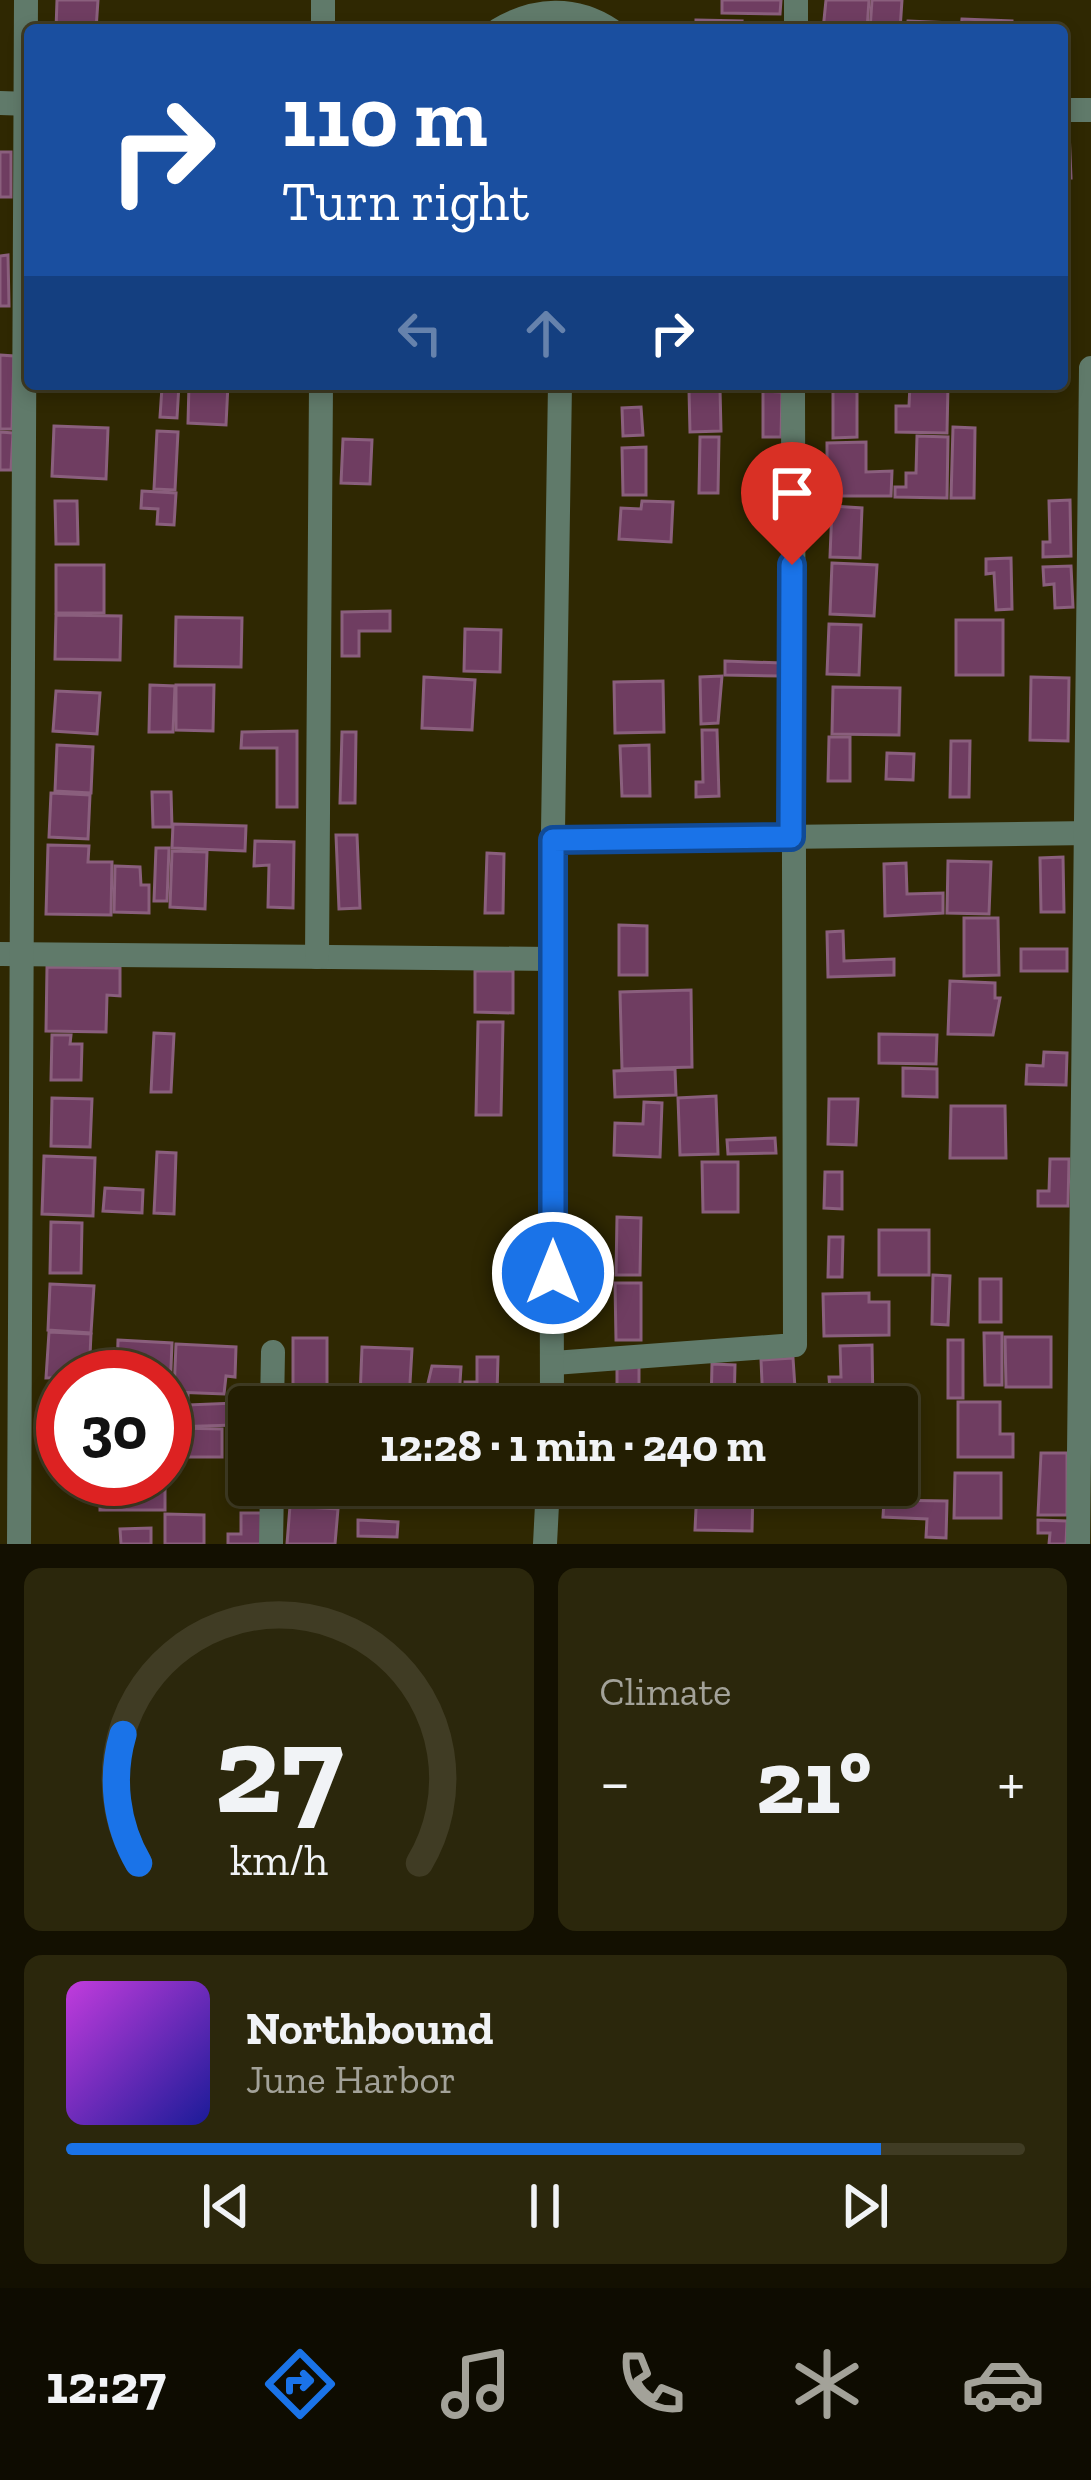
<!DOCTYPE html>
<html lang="en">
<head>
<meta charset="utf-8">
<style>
  body { margin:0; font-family:"Zilla Slab",serif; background:#2b270c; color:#f1f3f6; height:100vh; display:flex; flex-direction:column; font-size:45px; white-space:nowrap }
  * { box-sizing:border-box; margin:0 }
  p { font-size:39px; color:#a3a299 }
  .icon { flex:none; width:66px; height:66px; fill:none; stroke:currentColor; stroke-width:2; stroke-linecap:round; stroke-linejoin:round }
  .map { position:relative; height:1544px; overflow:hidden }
  .drawer { display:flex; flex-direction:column; gap:24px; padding:24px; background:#131001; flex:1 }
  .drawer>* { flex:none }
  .top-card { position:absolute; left:24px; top:24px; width:1044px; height:366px; border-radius:12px; box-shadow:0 6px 18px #0003,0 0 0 3px #403c24; background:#1a4fa0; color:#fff; overflow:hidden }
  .speed { position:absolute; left:36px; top:1350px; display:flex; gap:24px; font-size:60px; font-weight:700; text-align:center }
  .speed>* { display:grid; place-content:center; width:156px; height:156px; border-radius:50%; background:#231e02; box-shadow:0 6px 18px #0003,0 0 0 3px #403c24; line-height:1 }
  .speed .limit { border:18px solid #d22; background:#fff; color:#111 }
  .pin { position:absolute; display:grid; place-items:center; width:102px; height:102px; color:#fff; margin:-123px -51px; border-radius:50% 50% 50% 0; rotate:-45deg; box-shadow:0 0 12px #0007 }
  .pin .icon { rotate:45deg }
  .me { position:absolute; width:132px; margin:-66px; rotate:0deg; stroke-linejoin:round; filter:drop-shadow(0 0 9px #0008) }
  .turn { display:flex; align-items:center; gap:42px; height:252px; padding:0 60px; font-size:54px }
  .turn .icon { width:156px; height:156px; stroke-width:2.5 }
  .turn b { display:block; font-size:84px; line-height:102px }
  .lanes { display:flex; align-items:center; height:114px; padding:0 60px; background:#0003; justify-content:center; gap:60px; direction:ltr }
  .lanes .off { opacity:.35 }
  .big { font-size:90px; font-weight:700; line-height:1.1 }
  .drawer .tile { flex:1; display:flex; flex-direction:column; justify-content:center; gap:18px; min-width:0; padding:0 42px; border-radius:18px; background:#2b270c }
  .drawer .dial { align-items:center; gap:0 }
  .dial svg { height:312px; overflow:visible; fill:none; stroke:#403c24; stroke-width:7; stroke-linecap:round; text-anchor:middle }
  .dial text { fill:#f1f3f6; stroke:none }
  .song { display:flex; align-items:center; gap:36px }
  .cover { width:144px; height:144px; border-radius:18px; background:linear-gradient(135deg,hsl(290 70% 55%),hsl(240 70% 35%)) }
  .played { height:12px; border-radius:6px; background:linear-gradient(90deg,#1a73e8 85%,#403c24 85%) }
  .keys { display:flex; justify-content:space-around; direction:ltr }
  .heat { display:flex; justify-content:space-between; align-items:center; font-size:66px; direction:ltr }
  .drawer .tiles { flex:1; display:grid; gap:24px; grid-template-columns:1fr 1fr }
  .tile:last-child { grid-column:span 2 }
  .trip { position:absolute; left:228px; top:1386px; width:690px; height:120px; border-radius:12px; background:#231e02; box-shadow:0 6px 18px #0003,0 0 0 3px #403c24; font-weight:700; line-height:120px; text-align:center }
  .dock { display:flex; height:192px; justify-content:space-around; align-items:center; background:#0e0c01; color:#a3a299 }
  .dock .icon { width:84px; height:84px }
  .dock .on { color:#1a73e8 }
  .dock b { font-size:54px; color:#f1f3f6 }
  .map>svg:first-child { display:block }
</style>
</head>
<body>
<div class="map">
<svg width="1091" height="1544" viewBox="0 0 1091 1544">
  <rect width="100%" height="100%" fill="#2f2802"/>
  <!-- building -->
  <g fill="#6f3d61" stroke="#8a5f7d" stroke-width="3">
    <polygon points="57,0 98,0 96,30 56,30"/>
    <polygon points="722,0 781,0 780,14 722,13"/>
    <polygon points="826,0 869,0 867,30 823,30"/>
    <polygon points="872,0 902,0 900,30 870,30"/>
    <polygon points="962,19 1012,21 1012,30 961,30"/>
    <polygon points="696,20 742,21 741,30 696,30"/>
    <polygon points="908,21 952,23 952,30 907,30"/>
    <polygon points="1069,130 1071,178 1062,178 1062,131"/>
    <rect x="0" y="152" width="11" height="45"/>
    <polygon points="8,255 9,306 0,306 0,256"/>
    <polygon points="0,355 14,356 12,429 0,429"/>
    <polygon points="147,384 179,384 177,418 160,417 162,387"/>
    <polygon points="189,384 228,384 226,425 188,423"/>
    <polygon points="910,384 948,384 947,433 896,432 896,406 909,406"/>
    <polygon points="720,389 721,431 690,432 689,390"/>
    <polygon points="763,391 782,392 781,437 763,437"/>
    <polygon points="833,391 857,391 857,437 833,438"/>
    <polygon points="641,407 643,435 623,436 622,408"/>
    <polygon points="54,426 108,428 106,479 52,476"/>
    <polygon points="953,427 975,428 974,498 951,498"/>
    <polygon points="157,431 178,432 175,490 154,489"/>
    <polygon points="0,432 13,433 11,470 0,470"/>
    <polygon points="917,436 948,437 947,498 895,497 895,487 906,487 906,473 916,473"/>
    <polygon points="700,437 719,437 718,493 699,493"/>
    <polygon points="343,439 372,440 370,484 341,483"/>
    <polygon points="866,442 866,472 892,471 891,496 827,496 827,443"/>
    <polygon points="646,447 646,495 623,495 622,448"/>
    <polygon points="142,491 176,493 174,525 157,524 158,509 141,508"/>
    <polygon points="1070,500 1071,556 1043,557 1043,542 1050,542 1049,501"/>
    <polygon points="55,501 77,501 78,544 56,544"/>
    <polygon points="642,501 673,502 671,542 619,539 621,508 641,509"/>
    <polygon points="832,506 862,508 860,558 830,557"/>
    <polygon points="1011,558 1012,609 996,610 994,573 986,574 986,559"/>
    <polygon points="832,563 877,565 874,616 830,614"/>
    <rect x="56" y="565" width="48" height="48"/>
    <polygon points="1071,566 1073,607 1055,608 1054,584 1044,585 1043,567"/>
    <polygon points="390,611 390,631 359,631 359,656 342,656 342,612"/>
    <polygon points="56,615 121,616 120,660 55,659"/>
    <polygon points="176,617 242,618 241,667 175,666"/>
    <rect x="956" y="620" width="47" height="55"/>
    <polygon points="829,624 861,625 859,675 827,674"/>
    <polygon points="465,629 501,630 500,672 464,671"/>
    <polygon points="725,661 781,663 780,676 725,675"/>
    <polygon points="722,676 718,723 701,724 700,677"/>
    <polygon points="424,677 475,680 472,730 422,728"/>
    <polygon points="1031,677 1069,678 1068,741 1030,740"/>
    <polygon points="663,681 664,732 615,733 614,682"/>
    <polygon points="150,685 175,686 173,732 149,732"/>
    <polygon points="176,685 214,685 213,731 176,730"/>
    <polygon points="833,687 900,688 899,735 832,734"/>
    <polygon points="56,691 100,693 97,734 53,731"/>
    <polygon points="702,730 717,730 719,796 696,797 696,782 703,782"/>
    <polygon points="297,731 297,807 277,807 277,748 241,748 242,732"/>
    <polygon points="342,732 356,732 355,803 340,803"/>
    <polygon points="829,737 850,737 850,781 828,781"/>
    <polygon points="951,741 970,741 969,797 950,797"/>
    <polygon points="57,745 93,747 91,793 55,791"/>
    <polygon points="649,745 650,796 622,796 620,746"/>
    <polygon points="887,753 914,754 913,780 886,779"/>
    <polygon points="152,792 171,792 172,827 153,827"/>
    <polygon points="51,793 90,795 88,839 49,837"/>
    <polygon points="173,824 246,826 245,851 172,848"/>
    <polygon points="336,835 357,835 360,908 339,909"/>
    <polygon points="255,841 294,842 293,908 268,907 269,865 254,866"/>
    <polygon points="48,845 89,846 88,862 112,862 111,915 46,914"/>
    <polygon points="156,848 169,848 167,901 154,901"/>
    <polygon points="172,851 207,852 205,909 170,907"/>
    <polygon points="487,853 504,854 503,913 485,913"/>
    <polygon points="1063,857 1064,912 1041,912 1040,858"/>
    <polygon points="948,861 991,862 989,914 947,913"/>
    <polygon points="906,863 907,894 943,893 943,913 885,916 884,864"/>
    <polygon points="115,866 140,867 141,885 149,885 149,913 114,912"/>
    <polygon points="964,918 998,918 999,975 964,976"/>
    <polygon points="619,925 647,926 647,975 619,975"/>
    <polygon points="843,931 844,961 894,959 894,975 828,977 827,932"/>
    <rect x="1021" y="949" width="46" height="22"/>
    <polygon points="47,967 120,968 120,996 107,995 106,1032 46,1031"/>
    <polygon points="475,971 513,971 513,1013 475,1012"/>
    <polygon points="950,981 995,983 995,998 1000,998 993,1035 948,1034"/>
    <polygon points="691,990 692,1067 622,1069 620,992"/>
    <polygon points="478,1022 503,1022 501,1115 476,1115"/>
    <polygon points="154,1033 174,1034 171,1092 151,1092"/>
    <polygon points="879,1034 937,1035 936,1064 879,1063"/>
    <polygon points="52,1035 71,1035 70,1044 82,1044 81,1080 51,1080"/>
    <polygon points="1044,1052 1067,1053 1066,1085 1026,1084 1027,1065 1043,1066"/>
    <polygon points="903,1068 937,1069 937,1097 903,1096"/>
    <polygon points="675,1069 676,1095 615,1097 614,1071"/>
    <polygon points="716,1096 718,1154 680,1155 678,1098"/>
    <polygon points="52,1098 92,1099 90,1147 51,1146"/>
    <polygon points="829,1099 858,1099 856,1145 828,1144"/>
    <polygon points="644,1102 662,1103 660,1157 614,1155 615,1123 643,1124"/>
    <polygon points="951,1106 1005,1106 1006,1158 950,1158"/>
    <polygon points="775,1138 776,1153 728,1154 727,1140"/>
    <polygon points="157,1152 176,1153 174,1214 154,1213"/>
    <polygon points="44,1156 95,1158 93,1216 42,1214"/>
    <polygon points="1050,1159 1069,1159 1068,1206 1038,1206 1038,1191 1049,1191"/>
    <polygon points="702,1162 738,1162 738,1212 703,1212"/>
    <polygon points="825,1172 842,1172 842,1209 824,1208"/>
    <polygon points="105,1188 143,1190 142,1213 103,1211"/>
    <polygon points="617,1217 641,1218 640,1275 616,1275"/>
    <polygon points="51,1222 82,1223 81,1273 50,1273"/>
    <rect x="879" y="1230" width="50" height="45"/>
    <polygon points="829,1237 843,1237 842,1277 828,1277"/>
    <polygon points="933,1275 950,1276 948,1325 932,1324"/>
    <rect x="980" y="1279" width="21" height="43"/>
    <polygon points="615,1283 641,1283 641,1340 616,1340"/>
    <polygon points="50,1284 94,1286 91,1333 48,1330"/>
    <polygon points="869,1293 869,1302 889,1302 889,1335 824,1336 823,1294"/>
    <polygon points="49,1332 91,1334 89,1377 46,1378"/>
    <polygon points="984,1333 1002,1333 1002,1385 985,1385"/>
    <polygon points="1005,1337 1051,1337 1051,1387 1006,1387"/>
    <rect x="293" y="1338" width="34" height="57"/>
    <polygon points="118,1340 172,1343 170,1392 165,1392 165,1377 117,1377"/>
    <rect x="948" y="1340" width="15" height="58"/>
    <polygon points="176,1344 236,1347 235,1377 226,1376 224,1394 174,1392"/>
    <polygon points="872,1345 873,1407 842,1407 842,1391 830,1391 829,1377 841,1377 840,1346"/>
    <polygon points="362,1347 412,1349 409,1400 360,1398"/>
    <polygon points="477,1357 498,1357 497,1394 465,1394 465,1382 477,1382"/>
    <polygon points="793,1358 796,1403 763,1405 761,1360"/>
    <rect x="617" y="1364" width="22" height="30"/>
    <polygon points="712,1364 735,1365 734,1407 711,1407"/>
    <polygon points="432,1366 461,1367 459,1398 425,1396"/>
    <polygon points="170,1395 188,1395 188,1405 235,1403 235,1425 171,1427"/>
    <polygon points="958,1402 1000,1402 1000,1434 1013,1434 1013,1457 958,1457"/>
    <polygon points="177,1428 222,1429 222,1457 177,1457"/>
    <polygon points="1041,1453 1067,1453 1067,1515 1038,1515"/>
    <polygon points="955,1473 1001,1473 1001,1518 954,1518"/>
    <rect x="100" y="1479" width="65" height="31"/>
    <polygon points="286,1485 353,1485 352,1499 286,1497"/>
    <rect x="443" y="1485" width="52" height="18"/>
    <polygon points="619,1485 681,1485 681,1492 619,1491"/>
    <rect x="829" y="1485" width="53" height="10"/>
    <polygon points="697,1487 753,1488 752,1531 695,1530"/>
    <polygon points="884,1500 947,1501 946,1538 926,1537 927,1519 883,1517"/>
    <polygon points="290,1506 338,1509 335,1544 287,1544"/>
    <polygon points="241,1513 268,1513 268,1544 228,1544 228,1534 241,1534"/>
    <polygon points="165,1514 204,1515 204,1544 165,1544"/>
    <polygon points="358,1520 398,1522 397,1537 358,1536"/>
    <polygon points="1038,1520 1067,1521 1066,1544 1049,1544 1050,1533 1038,1533"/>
    <polygon points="151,1528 151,1544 121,1544 120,1529"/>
  </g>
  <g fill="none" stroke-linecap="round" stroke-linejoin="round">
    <!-- minor -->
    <g stroke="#607a6a" stroke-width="24">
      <polyline points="323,0 323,30"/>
      <path d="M498,30C535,8 575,6 611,30"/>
      <polyline points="796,30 796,0"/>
      <polyline points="0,103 30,104"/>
      <polyline points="1062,110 1091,110"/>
      <polyline points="553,840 1091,833"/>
      <polyline points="0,954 551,959"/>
      <polyline points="317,957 321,384"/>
      <polyline points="554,1363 795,1345 793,384"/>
      <polyline points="272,1407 273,1352"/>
      <polyline points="552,1407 551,959 560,384"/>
      <polyline points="19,1544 26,0"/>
      <polyline points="271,1544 272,1485"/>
      <polyline points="545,1544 548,1485"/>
      <polyline points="1078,1544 1091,368"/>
    </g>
  </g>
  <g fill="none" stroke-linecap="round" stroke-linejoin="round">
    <!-- route casing -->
    <g stroke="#114b97" stroke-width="30">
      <polyline id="route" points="553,1273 553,840 791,837 792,565"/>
    </g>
    <!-- route -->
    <use href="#route" stroke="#1a73e8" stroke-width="21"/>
  </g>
</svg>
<div class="speed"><div class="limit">30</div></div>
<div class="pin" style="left:792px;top:565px;background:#d93025"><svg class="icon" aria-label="arrive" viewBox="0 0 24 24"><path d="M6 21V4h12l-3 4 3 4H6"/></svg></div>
<svg class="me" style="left:553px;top:1273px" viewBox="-20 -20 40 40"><circle r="17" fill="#1a73e8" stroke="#fff" stroke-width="3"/><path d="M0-11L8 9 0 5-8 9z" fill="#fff"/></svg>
<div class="trip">12:28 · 1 min · 240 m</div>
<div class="top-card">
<div class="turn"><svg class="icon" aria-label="right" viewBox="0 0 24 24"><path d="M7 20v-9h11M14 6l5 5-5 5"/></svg><div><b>110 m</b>Turn right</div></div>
<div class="lanes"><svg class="icon off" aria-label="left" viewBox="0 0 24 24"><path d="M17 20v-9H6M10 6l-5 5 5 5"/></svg><svg class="icon off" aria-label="ahead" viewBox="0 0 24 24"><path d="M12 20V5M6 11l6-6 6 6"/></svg><svg class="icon" aria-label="right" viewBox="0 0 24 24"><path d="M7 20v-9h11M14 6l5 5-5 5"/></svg></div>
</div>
</div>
<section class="drawer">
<div class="tiles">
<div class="tile dial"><svg viewBox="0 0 100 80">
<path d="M14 69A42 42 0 1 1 86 69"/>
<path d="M14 69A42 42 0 0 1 10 36" stroke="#1a73e8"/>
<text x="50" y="56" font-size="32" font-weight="700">27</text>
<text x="50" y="72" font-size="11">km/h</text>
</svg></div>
<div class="tile"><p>Climate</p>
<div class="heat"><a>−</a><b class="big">21°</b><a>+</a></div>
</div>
<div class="tile">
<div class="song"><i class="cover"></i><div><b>Northbound</b><p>June Harbor</p></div></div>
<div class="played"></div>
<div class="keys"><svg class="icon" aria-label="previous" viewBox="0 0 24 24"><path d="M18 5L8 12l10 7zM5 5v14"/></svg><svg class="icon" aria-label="pause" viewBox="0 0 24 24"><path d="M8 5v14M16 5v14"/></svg><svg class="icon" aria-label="next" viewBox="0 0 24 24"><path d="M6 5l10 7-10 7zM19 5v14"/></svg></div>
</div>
</div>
</section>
<nav class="dock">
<b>12:27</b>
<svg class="icon on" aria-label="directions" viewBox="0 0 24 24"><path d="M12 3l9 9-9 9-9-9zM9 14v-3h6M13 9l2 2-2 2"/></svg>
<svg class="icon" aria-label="music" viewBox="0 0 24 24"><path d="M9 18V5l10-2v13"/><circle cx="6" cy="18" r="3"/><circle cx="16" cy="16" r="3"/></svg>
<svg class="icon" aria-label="phone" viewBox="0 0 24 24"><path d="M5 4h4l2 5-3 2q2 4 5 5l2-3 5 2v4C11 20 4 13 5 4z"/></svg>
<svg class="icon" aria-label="climate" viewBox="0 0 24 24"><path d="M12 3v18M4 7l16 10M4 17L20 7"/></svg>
<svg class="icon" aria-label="car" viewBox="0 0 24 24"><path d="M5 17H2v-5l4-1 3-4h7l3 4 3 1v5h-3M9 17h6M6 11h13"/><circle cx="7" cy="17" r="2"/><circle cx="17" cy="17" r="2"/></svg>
</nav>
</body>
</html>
